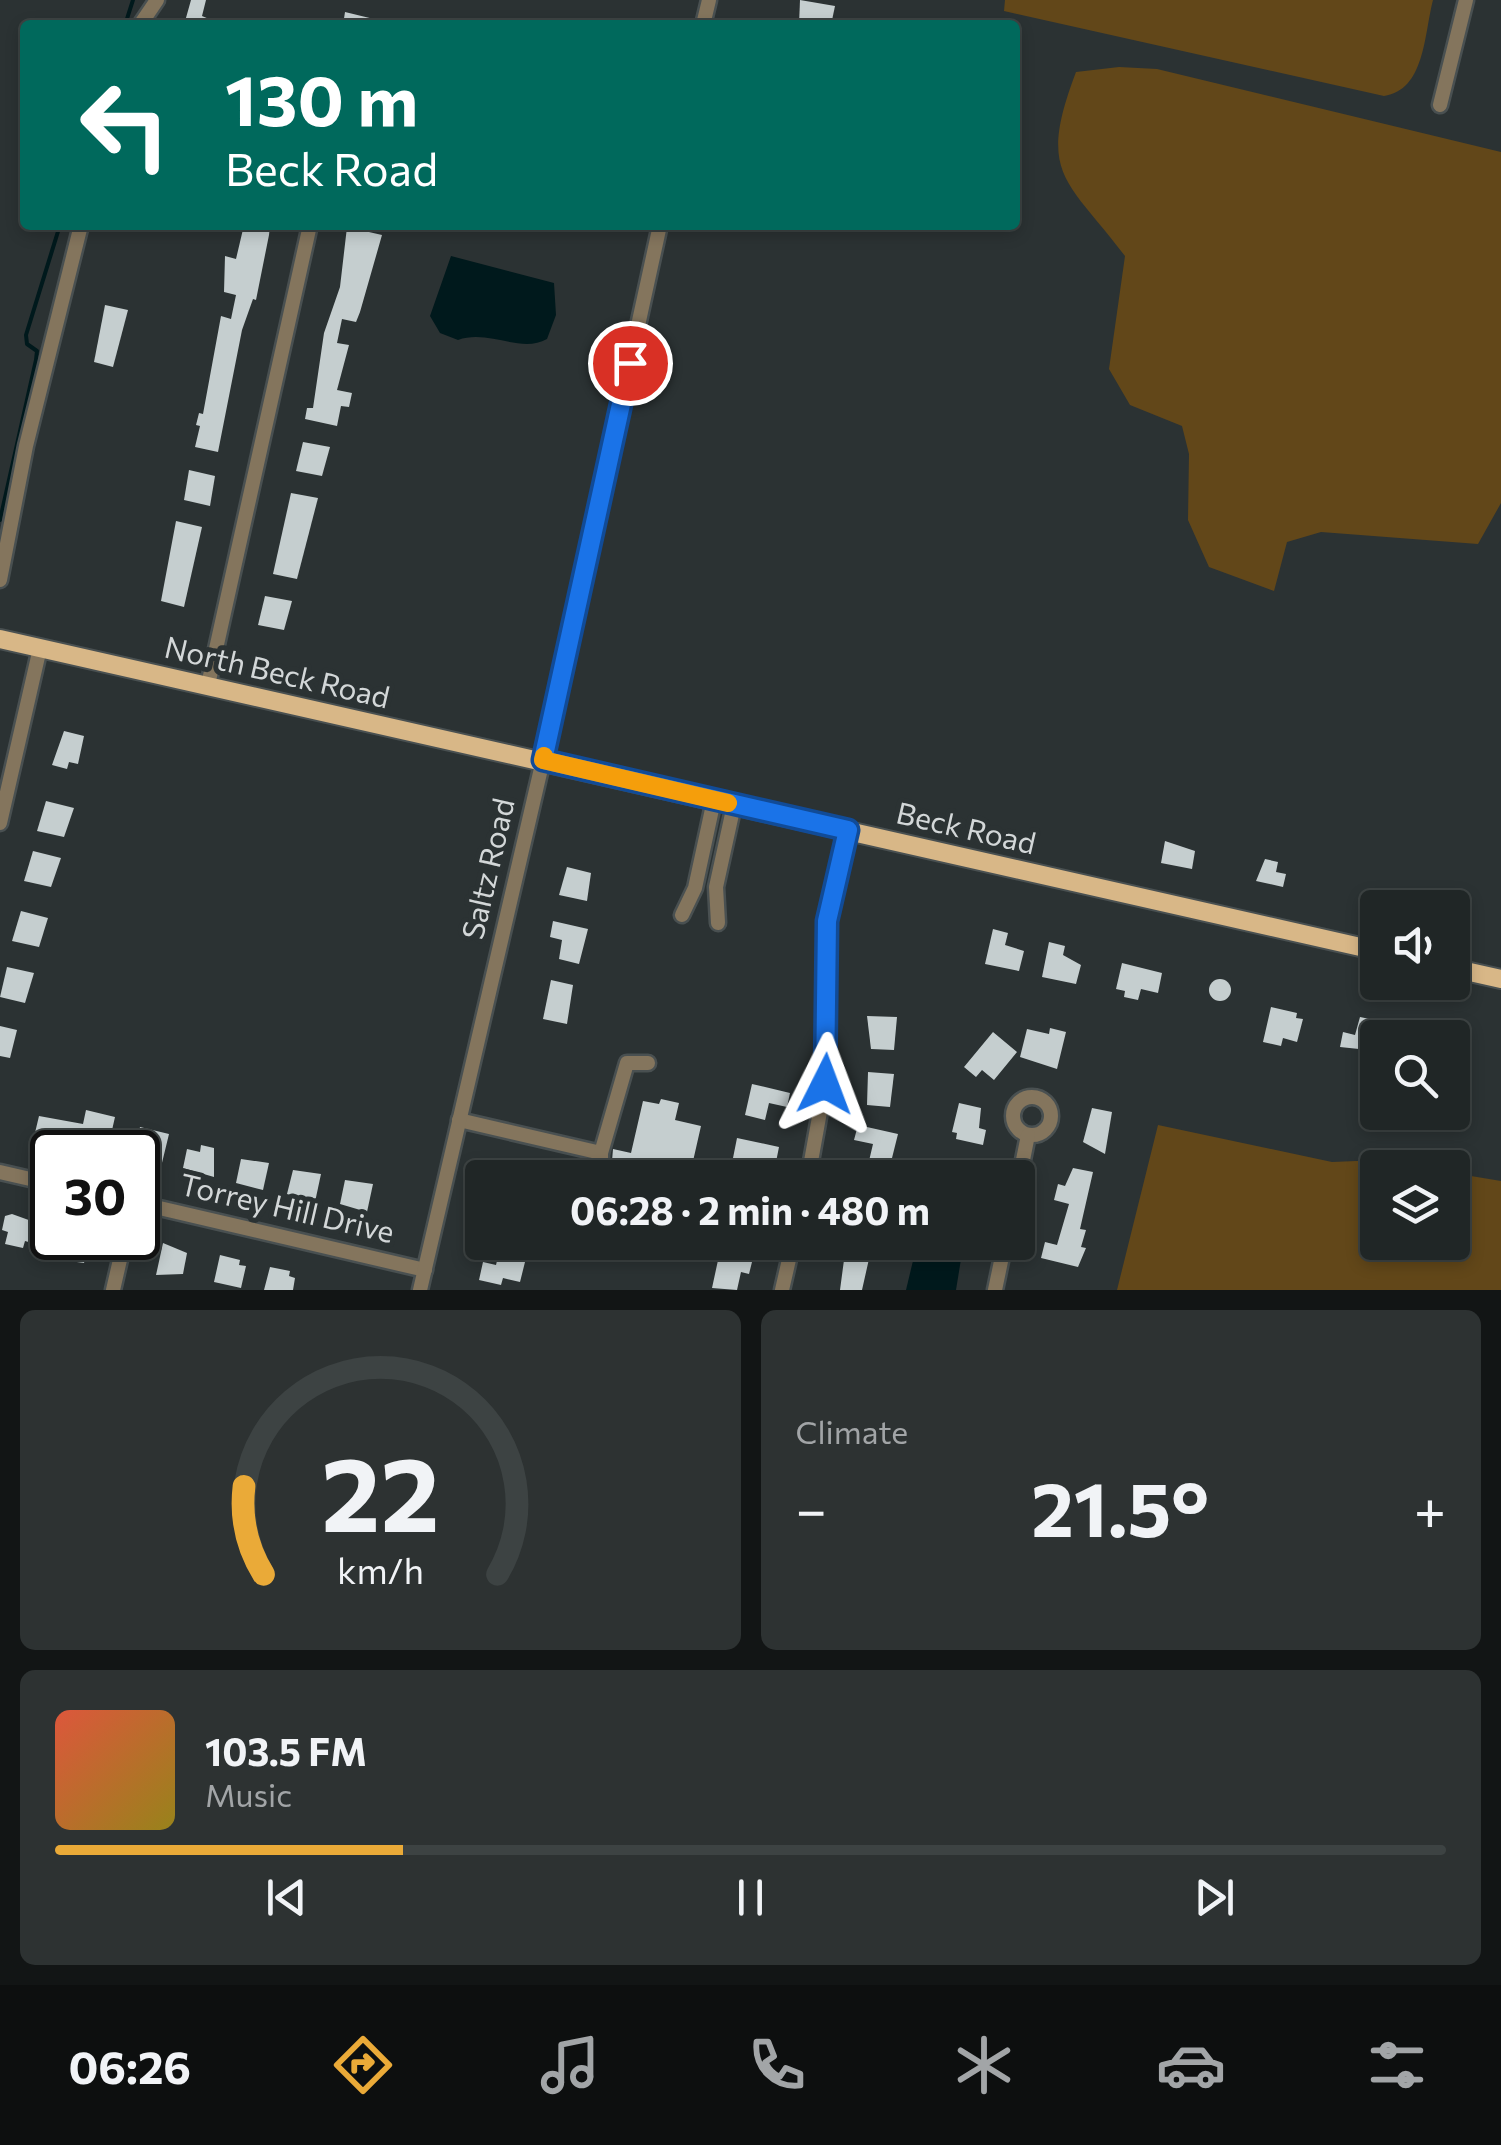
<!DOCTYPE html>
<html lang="en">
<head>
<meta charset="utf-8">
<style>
  body { margin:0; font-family:Commissioner,sans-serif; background:#2d3232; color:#f1f3f6; height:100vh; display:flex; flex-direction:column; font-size:38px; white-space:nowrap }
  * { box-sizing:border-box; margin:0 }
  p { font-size:32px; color:#a2a5a7 }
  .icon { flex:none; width:55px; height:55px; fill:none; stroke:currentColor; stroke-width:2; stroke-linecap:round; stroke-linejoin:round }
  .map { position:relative; height:1290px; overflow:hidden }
  .panel { display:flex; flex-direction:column; gap:20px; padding:20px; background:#121515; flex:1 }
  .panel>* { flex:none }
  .top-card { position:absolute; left:20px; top:20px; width:1000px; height:210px; border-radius:10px; box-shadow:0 5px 15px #0003,0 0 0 2px #3d4343; background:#00695c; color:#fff; overflow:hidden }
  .tools { position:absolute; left:1360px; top:890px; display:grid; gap:20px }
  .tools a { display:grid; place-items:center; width:110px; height:110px; border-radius:10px; background:#202626; box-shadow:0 5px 15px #0003,0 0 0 2px #3d4343; font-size:50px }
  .speed { position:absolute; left:30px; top:1130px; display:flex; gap:20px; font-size:50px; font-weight:700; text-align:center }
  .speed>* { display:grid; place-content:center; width:130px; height:130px; border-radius:50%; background:#202626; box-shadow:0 5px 15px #0003,0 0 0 2px #3d4343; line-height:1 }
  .speed .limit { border:5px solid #111; border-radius:15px; background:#fff; color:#111 }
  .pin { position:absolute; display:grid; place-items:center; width:85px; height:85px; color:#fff; margin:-42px; border:5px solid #fff; border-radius:50%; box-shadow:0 2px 10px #0007 }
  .me { position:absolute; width:110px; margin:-55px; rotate:3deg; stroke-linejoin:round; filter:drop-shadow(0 0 8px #0008) }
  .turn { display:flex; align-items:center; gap:35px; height:210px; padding:0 40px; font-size:45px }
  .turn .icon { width:130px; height:130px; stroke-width:2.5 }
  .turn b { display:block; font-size:70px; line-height:85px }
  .big { font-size:75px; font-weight:700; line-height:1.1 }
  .panel .card { flex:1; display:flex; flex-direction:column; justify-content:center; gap:15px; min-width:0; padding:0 35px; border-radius:15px; background:#2d3232 }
  .panel .dial { align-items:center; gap:0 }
  .dial svg { height:260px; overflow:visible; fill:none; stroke:#3d4343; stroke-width:7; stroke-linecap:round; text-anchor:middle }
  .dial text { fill:#f1f3f6; stroke:none }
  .song { display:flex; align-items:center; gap:30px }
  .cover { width:120px; height:120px; border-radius:15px; background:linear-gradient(135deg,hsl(10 70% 55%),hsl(50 70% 35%)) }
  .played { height:10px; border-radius:5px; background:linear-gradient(90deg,#eaaa38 25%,#3d4343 25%) }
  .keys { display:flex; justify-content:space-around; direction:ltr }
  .heat { display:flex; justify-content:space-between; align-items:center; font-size:55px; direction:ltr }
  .panel .tiles { flex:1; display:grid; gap:20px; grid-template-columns:1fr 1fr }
  .card:last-child { grid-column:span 2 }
  .trip { position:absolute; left:465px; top:1160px; width:570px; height:100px; border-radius:10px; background:#202626; box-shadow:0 5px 15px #0003,0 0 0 2px #3d4343; font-weight:700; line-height:100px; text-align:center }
  .tab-bar { display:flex; height:160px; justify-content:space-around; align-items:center; background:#0d0f0f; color:#a2a5a7 }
  .tab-bar .icon { width:70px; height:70px }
  .tab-bar .current { color:#eaaa38 }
  .tab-bar b { font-size:45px; color:#f1f3f6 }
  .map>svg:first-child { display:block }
</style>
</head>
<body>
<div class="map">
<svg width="1501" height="1290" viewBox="0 0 1501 1290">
  <rect width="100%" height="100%" fill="#2b3233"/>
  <!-- green -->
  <g fill="#624719">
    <path d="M1005,0H1433C1424,35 1425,90 1384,96L1004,11Z"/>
    <path d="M1119,67L1157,69L1501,152V503L1478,544L1321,532L1287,542L1274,591L1209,567L1188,520L1189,454L1182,426L1130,405L1109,369L1125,256C1066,178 1037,175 1076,72Z"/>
    <polygon points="1158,1125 1332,1162 1381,1160 1422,1167 1378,1168 1378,1242 1452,1242 1453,1173 1501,1181 1501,1290 1117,1290"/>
  </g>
  <!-- water -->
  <g fill="#00191c">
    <path d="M451,256L554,283L556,315L547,339C521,354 489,329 458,340L440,333L430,316Z"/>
    <polygon points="924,1243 962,1253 956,1290 906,1290 917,1244"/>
  </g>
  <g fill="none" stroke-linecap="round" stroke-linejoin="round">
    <!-- stream -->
    <g stroke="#00191c" stroke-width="4">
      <polyline points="125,25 133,0"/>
      <polyline points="0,520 36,360 37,351 27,344 26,335 60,225"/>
    </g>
  </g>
  <!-- building -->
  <g fill="#c5cecf">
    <polygon points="191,0 206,0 202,16 223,25 184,25"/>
    <polygon points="800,0 835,6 831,25 799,25"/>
    <polygon points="345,12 382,21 382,25 343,25"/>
    <polygon points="244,225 270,225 269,235 256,300 253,299 242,330 218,452 195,447 200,426 196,425 199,413 203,414 221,316 231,319 236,295 224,292 225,256 236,259"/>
    <polygon points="347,227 382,235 360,312 356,322 342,319 337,343 349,345 337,390 352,393 349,407 341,406 337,426 305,419 307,408 313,408 324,333 340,287"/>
    <polygon points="105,305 128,310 113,367 94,362"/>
    <polygon points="303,442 330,447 322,476 296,471"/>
    <polygon points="189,470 215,476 210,506 184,500"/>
    <polygon points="291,493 318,498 297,579 273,574"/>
    <polygon points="176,521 202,527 184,607 161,601"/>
    <polygon points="265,596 292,601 284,630 258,625"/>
    <polygon points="64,731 84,736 78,764 69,762 67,769 52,765"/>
    <polygon points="46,801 74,808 64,837 37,831"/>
    <polygon points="1165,841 1195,851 1192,869 1161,863"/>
    <polygon points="33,851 61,858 51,887 24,881"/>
    <polygon points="1265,859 1278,862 1276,872 1286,874 1283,887 1256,881"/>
    <polygon points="567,867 591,873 587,901 559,895"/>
    <polygon points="21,911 48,918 39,947 12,941"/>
    <polygon points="553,921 588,929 579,964 559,959 562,940 550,937"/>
    <polygon points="993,929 1008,933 1005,945 1024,951 1019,971 985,964"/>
    <polygon points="1049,942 1065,946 1063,955 1081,965 1076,984 1042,977"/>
    <polygon points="1122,963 1162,973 1158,993 1141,989 1138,1000 1124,997 1125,991 1116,989"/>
    <polygon points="7,967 34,973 25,1003 0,997"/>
    <circle cx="1220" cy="990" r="11"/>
    <polygon points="551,980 573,985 567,1024 543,1019"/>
    <polygon points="1271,1007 1297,1013 1296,1018 1303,1019 1297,1042 1283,1038 1281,1046 1263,1042"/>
    <polygon points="867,1016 897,1017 894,1050 871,1049"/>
    <polygon points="1360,1017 1384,1022 1378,1051 1340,1047 1343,1032 1355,1035"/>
    <polygon points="0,1026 17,1030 10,1058 0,1056"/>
    <polygon points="1050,1028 1066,1032 1057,1069 1020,1057 1027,1029 1049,1034"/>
    <polygon points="993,1032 1017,1052 994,1080 982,1070 976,1077 964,1067"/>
    <polygon points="868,1072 894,1074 890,1107 867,1105"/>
    <polygon points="752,1084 790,1093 787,1107 769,1103 765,1120 745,1115"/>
    <polygon points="661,1099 679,1103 675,1120 701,1126 691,1170 683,1168 680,1178 630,1178 632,1166 612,1161 613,1149 631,1153 643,1101 659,1104"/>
    <polygon points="959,1103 981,1108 979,1128 986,1130 983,1145 956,1139 957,1133 952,1132"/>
    <polygon points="1092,1108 1112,1112 1105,1154 1083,1142"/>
    <polygon points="86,1110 115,1117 110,1139 136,1145 140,1127 169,1134 161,1167 147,1164 149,1156 138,1152 92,1152 94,1144 62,1137 59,1149 39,1144 40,1139 34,1137 39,1116 83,1124"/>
    <polygon points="858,1125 898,1134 890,1166 869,1161 873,1144 854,1140"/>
    <polygon points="737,1138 779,1147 776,1162 762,1159 758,1178 730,1173"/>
    <polygon points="201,1145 214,1148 214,1177 183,1168 187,1149 200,1152"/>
    <polygon points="241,1159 269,1163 263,1190 236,1183"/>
    <polygon points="954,1164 968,1166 967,1170 979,1173 979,1178 944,1178 947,1166"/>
    <polygon points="1073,1168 1093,1172 1080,1229 1086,1230 1081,1247 1086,1248 1078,1267 1041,1258 1045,1242 1057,1245 1069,1204 1054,1200 1058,1184 1065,1186"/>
    <polygon points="293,1170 321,1174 315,1202 287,1194"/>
    <polygon points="345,1180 373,1184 367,1212 340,1204"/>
    <polygon points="12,1214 37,1223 32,1243 25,1241 23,1248 5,1244 8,1232 2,1230 5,1216"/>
    <polygon points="60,1238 90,1238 84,1263 55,1259"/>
    <polygon points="831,1242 871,1250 862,1290 840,1290 844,1260 828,1256"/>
    <polygon points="163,1243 187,1253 183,1274 156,1275"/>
    <polygon points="501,1244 528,1250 520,1282 503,1278 501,1285 479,1280 483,1262 496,1265"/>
    <polygon points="720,1251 753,1258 749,1274 741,1272 737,1290 712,1288"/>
    <polygon points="220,1255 240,1260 239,1265 246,1266 241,1288 214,1282"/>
    <polygon points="270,1267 290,1271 289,1276 295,1278 293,1290 264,1290"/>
  </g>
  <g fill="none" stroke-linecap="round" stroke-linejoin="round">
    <!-- minor casing -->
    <g stroke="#495051" stroke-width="19">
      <g id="minor">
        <polyline points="140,25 157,0"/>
        <polyline points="703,25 709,0"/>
        <polyline points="1440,105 1466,0"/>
        <polyline points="0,580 26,446 81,225"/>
        <polyline points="208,685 310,225"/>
        <polyline points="0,823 40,648"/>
        <polyline points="682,915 695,888 714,800"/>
        <polyline points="718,923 716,887 734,805"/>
        <circle cx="1032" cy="1116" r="19"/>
        <polyline points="459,1120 601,1153"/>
        <polyline points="0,1172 52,1184"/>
        <polyline points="601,1178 601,1153 627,1063 648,1063"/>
        <polyline points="808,1178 825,1084 827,921 848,830"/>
        <polyline points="1018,1185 1028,1135"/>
        <polyline points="138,1203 425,1270"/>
        <polyline points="584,1249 587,1242"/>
        <polyline points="113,1290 125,1238"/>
        <polyline points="420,1290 543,760 660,225"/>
        <polyline points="782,1290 793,1242"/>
        <polyline points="995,1290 1005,1242"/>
      </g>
    </g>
    <!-- major casing -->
    <g stroke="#495051" stroke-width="22">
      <g id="major">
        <polyline points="0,639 1378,951"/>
        <polyline points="1452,968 1501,979"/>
      </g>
    </g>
    <!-- minor -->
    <use href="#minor" stroke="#84755d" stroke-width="14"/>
    <!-- major -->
    <use href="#major" stroke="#d8b787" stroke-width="18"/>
  </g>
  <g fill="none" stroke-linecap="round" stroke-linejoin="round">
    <!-- route casing -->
    <g stroke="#114b97" stroke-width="25">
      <polyline id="route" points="630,363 543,760 848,830 827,921 825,1084"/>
    </g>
    <!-- route -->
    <use href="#route" stroke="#1a73e8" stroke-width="18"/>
    <!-- slow -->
    <polyline stroke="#f59e0b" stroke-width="18" points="544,756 543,760 728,803"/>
  </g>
  <g text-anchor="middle" stroke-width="10" stroke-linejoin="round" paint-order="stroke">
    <!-- street labels -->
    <g font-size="30" fill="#d3d7d8" stroke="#2b3233">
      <text transform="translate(277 673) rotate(13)" y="10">North Beck Road</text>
      <text transform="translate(966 829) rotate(13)" y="10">Beck Road</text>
      <text transform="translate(489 869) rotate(-77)" y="10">Saltz Road</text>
      <text transform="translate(287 1209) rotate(13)" y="10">Torrey Hill Drive</text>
    </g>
  </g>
</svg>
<div class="tools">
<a><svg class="icon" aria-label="sound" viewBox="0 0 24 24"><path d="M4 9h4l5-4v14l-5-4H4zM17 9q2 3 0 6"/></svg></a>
<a><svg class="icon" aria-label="search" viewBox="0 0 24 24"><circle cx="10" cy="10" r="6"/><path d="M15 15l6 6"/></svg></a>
<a><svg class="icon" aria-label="layers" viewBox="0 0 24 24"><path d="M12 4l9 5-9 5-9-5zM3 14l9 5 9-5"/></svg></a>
</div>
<div class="speed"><div class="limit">30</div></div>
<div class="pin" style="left:630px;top:363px;background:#d93025"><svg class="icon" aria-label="arrive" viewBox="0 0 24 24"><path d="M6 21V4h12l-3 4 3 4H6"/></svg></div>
<svg class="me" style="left:825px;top:1084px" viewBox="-20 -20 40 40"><path d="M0-17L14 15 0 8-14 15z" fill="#1a73e8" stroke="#fff" stroke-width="4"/></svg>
<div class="trip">06:28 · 2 min · 480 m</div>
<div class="top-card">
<div class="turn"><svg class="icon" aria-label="left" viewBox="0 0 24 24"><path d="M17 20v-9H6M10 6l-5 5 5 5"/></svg><div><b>130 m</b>Beck Road</div></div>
</div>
</div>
<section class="panel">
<div class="tiles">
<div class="card dial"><svg viewBox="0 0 100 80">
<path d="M14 69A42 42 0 1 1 86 69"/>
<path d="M14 69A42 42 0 0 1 8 42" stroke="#eaaa38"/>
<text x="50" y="56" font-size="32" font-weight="700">22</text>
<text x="50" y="72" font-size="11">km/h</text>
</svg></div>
<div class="card"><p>Climate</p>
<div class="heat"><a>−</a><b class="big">21.5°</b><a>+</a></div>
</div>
<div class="card">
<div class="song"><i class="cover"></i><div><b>103.5 FM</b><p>Music</p></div></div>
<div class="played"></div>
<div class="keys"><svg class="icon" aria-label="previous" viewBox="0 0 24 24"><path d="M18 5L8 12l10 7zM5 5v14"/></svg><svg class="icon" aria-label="pause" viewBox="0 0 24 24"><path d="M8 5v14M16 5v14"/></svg><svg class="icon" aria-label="next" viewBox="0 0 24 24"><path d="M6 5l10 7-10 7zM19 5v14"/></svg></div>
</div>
</div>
</section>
<nav class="tab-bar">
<b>06:26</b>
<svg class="icon current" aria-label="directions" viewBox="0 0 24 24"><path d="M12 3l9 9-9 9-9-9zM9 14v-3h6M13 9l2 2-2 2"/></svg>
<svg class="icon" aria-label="music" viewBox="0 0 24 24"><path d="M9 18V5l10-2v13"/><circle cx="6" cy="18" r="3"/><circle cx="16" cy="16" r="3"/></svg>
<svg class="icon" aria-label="phone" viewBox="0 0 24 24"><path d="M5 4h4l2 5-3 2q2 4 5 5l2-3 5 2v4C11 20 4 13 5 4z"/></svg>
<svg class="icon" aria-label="climate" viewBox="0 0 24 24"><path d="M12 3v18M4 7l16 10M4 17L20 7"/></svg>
<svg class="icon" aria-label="car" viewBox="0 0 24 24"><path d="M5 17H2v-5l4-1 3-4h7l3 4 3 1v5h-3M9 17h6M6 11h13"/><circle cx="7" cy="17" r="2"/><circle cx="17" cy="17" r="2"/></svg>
<svg class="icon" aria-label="filters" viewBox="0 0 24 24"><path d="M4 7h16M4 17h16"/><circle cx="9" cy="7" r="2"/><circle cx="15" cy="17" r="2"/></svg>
</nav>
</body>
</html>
